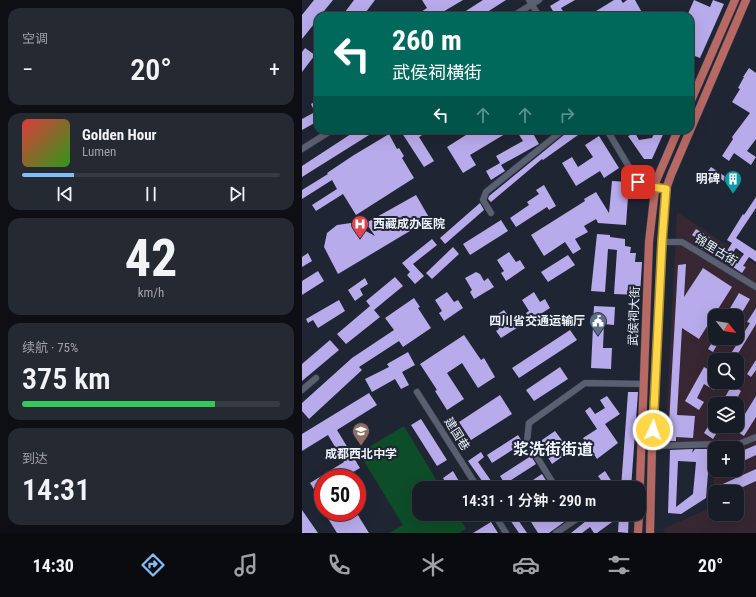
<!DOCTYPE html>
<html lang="zh">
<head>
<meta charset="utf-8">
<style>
  body { margin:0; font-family:"Roboto Condensed","Noto Sans SC",sans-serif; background:#252932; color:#f1f3f6; height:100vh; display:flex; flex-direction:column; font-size:15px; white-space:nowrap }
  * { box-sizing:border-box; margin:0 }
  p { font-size:13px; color:#9fa1a7 }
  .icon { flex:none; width:22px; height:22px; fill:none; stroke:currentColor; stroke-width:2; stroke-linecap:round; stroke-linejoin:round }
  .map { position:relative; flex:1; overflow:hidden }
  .details { display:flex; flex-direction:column; gap:8px; padding:8px; background:#0d0f15; width:302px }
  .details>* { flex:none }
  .hud { position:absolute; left:12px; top:12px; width:380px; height:122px; border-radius:12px; box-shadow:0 4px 16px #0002,0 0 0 1px #363a43; background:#00695c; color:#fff; overflow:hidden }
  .needle { width:26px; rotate:120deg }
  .controls { position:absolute; left:406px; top:309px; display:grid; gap:8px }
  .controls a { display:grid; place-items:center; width:36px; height:36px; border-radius:8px; background:#181c26; box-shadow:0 4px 16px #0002,0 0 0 1px #363a43; font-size:20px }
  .speed { position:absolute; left:12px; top:469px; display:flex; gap:8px; font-size:20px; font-weight:700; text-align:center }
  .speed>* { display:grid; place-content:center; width:52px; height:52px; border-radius:50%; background:#181c26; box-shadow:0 4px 16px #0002,0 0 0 1px #363a43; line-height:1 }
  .speed .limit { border:6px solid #d22; background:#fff; color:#111 }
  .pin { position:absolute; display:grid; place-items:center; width:34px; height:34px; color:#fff; margin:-17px; border-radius:8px; box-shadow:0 2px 6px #0006 }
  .me { position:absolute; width:44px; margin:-22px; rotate:3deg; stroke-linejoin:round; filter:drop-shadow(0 0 3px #0008) }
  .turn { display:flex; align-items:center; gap:14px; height:84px; padding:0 12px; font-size:18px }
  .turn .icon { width:52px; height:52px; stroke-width:2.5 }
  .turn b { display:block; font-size:28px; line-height:34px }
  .lanes { display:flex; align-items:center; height:38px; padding:0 12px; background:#0003; justify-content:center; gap:20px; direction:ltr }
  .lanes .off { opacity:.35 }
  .big { font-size:30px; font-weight:600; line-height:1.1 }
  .details .card { flex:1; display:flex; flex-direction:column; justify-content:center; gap:6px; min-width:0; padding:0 14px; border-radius:12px; background:#252932 }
  .details .dial { align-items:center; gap:0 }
  .dial b { font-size:52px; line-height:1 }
  .song { display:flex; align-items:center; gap:12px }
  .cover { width:48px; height:48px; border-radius:6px; background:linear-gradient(135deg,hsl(0 70% 55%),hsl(110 70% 35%)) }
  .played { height:4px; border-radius:2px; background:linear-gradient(90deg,#80bdfa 20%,#363a43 20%) }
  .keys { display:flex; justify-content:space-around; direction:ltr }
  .heat { display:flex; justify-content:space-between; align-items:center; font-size:22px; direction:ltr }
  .charge { height:6px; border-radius:3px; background:linear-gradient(90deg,#34c759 75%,#363a43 0) }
  .trip { position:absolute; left:110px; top:481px; width:234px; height:40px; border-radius:12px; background:#181c26; box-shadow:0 4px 16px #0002,0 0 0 1px #363a43; font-weight:600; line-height:40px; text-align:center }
  .menu { display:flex; height:64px; justify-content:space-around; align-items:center; background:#0a0b0f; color:#9fa1a7 }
  .menu .icon { width:28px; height:28px }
  .menu .on { color:#80bdfa }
  .menu b { font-size:18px; color:#f1f3f6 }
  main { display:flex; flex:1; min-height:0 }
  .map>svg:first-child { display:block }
</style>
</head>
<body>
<main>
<section class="details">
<div class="card"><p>空调</p>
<div class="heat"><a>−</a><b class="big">20°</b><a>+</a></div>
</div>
<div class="card">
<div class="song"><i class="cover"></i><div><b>Golden Hour</b><p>Lumen</p></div></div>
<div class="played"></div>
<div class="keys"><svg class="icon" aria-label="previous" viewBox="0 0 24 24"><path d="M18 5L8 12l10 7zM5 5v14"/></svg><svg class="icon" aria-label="pause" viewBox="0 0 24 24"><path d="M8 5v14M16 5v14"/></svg><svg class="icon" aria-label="next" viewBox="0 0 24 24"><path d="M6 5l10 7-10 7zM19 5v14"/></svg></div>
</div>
<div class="card dial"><b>42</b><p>km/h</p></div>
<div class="card"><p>续航 · 75%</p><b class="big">375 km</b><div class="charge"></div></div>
<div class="card"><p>到达</p><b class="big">14:31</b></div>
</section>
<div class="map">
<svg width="454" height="533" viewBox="0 0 454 533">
  <rect width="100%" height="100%" fill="#202533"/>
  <!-- commercial -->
  <path fill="#362732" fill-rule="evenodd" d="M375,212L454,265V533H363L361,529L412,506L411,448L363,447ZM413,316H435V338H413ZM413,360H435V382H413ZM413,404H435V426H413ZM413,448H435V470H413ZM413,492H435V514H413Z"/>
  <!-- green -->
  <polygon fill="#0d4d27" points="102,426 139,488 117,488 117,514 155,514 164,529 157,533 87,533 101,525 57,453"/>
  <!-- building -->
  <g fill="#b7abeb" fill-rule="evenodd">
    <polygon points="12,0 31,0 18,16 16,16 16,19 0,39 0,15"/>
    <polygon points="52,0 73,0 61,16 40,16"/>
    <polygon points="120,0 161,0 134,16 121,16 119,12 125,8"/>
    <polygon points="181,0 204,0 179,16 156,16"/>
    <polygon points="258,0 273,0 259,8 264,16 254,16 248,6"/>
    <polygon points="312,0 319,0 321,3 325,0 333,0 342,16 318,16 317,13 312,16 286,16"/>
    <polygon points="392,0 408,7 411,0 422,4 398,58 388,54 388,48 390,44 388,43 388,16 385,16"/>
    <polygon points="3,48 13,55 0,72 0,52"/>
    <polygon points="447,68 454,73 454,139 445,151 454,157 449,165 432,153 427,161 420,156 431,139 430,137 448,113 430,102 438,89 436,88 442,77 441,77"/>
    <polygon points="16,100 16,121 0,130 0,119 13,112 9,104"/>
    <polygon points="55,130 75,130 0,177 0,166"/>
    <polygon points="98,130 128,130 117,137 132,161 122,167"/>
    <polygon points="161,130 201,130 203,134 168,155 174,165 161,173 145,147 164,135"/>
    <polygon points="214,130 229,130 237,144 199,165 203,171 189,180 184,171 198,163 194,156 221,141"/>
    <polygon points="268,130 283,130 241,160 240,159 189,202 186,199 187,196"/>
    <polygon points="354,130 363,130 350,159 342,159 326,136 333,133 337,140 350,138"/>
    <polygon points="87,134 95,149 97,148 102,156 100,158 112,178 54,215 41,194 14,211 10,205 35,189 30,180 0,199 0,190 26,174 25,173 52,155"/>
    <polygon points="297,136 317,168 302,178 298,171 274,186 260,163 270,157 276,167 291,157 283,145"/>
    <polygon points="409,167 424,177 422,181 406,171"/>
    <polygon points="310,181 327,182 324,225 296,223 294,219 282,226 286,232 273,239 279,249 271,254 263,242 242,256 229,235 283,201 282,199 294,192 307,213"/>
    <polygon points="242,185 254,206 247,210 245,207 214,227 208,218 227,205 225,202 237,194 234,190"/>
    <polygon points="114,195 128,219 36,274 22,247 25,233 35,225 49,223 73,236 64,223"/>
    <path d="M454,197V208L434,238L454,251V262L447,257L441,266L444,267L440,273L407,251L406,252L395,246L398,241L390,235L394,229L415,242L412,247L423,254L430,243L425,240L441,214L442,215ZM434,248L442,254L436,262L428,257Z"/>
    <polygon points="178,203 182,210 143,244 138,238"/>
    <polygon points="199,220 206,231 168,255 161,244"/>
    <polygon points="295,234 308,235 308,237 323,239 323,246 329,247 328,253 334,253 333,262 340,262 338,295 312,294 315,250 306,249 303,292 289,291"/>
    <polygon points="130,239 135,245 111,264 122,276 113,284 105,275 108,272 100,263"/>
    <polygon points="151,247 157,254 130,279 124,273"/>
    <polygon points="207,252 214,262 218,260 223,268 204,281 199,273 202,271 195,260"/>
    <polygon points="6,253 10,261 0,267 0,257"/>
    <polygon points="266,255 273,265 246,282 239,272"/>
    <polygon points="384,264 382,297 401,268 430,287 397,339 380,328 375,415 393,416 391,438 374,437 374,441 366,441 376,265"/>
    <polygon points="16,271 22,281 0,295 0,281"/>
    <polygon points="174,272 178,274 182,281 186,278 192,287 172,299 168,292 170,290 163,278"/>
    <polygon points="93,277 101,286 72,310 78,317 44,344 35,334 68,306 64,301"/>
    <polygon points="63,278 66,284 58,289 61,295 53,301 46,290"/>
    <polygon points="145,292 152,302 156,300 161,308 142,321 137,313 140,311 133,300"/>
    <polygon points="232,292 238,302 243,299 248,308 229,320 224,313 227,311 220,300"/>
    <polygon points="437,293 448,299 438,316 434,314 433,316 427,316 429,312 427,310"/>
    <polygon points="112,298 118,307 116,308 129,328 101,347 97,341 57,367 60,370 7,419 0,411 0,403 50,358 92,330 83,318"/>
    <polygon points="37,300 43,311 16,328 11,320 6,323 4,319"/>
    <polygon points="292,306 313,307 312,325 302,324 301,348 310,348 309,369 289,368"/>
    <polygon points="454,308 454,324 432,360 425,360 448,323 445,322"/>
    <polygon points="202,310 209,320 213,317 218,326 199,338 194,331 197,329 190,318"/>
    <polygon points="268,330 275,340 217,378 210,368"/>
    <polygon points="162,335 179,360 182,358 193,377 176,388 160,363 145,373 162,399 145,410 133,391 135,390 118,364"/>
    <polygon points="413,338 419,338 411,352 406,349"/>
    <polygon points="28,340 37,350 0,381 0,364"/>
    <polygon points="106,352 113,365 100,372 107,385 99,389 93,379 70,392 63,379 87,367 85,364"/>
    <polygon points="454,360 454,370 449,377 445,374"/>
    <polygon points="258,367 266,379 232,401 224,390"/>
    <polygon points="402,367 413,373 413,382 416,382 412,390 402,384 395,398 402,402 397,410 383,401"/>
    <polygon points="430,385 439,391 432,404 419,404"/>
    <polygon points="326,392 336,392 329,488 319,488"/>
    <polygon points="67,393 75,405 35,430 58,468 41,478 21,478 21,490 15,494 8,483 42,462 26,435 0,451 0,434"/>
    <polygon points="198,395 210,414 169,440 157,422"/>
    <polygon points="305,396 318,414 303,424 316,443 295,459 281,438 295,429 283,411 288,407 293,414 303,408 298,400"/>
    <polygon points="454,396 454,417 442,436 433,430"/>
    <polygon points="413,415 413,426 419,426 411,439 402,433"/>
    <polygon points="119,419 145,460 135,466 109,425"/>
    <polygon points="253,431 268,451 250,464 237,442"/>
    <polygon points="216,435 221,443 190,463 185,455"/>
    <polygon points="454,445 454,455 435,464 435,453"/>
    <path d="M391,449L390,453L393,449H408L404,498L379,514L366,513L368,450ZM376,461L394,462L391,494L374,507Z"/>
    <polygon points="179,452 182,457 176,462 194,488 185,488 166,461"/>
    <polygon points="229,456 234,464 203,484 198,476"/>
    <polygon points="454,469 454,481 430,492 413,492 412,488"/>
    <polygon points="151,471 161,488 147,488 141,478"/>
    <polygon points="303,471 314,488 294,488 301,483 296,476"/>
    <polygon points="240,474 245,482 237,488 219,488"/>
    <polygon points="0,510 16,533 0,533"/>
    <polygon points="22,512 54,512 67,533 35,533"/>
    <polygon points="204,514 212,514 225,533 217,533"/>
    <polygon points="224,514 267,514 269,517 247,533 236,533"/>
    <polygon points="279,514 327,514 326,533 316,532 317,517 295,533 292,533 288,527 280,533 269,533 284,521"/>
    <polygon points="189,522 196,533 171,533"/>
  </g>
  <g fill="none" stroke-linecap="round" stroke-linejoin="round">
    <!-- minor casing -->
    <g stroke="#3c414c" stroke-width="7">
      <g id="minor">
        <polyline points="227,0 237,16"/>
        <polyline points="211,16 237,0"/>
        <polyline points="305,130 336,182 342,186 364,189"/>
        <polyline points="0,149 30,130"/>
        <polyline points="189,213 181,200 184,192 261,130"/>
        <polyline points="360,242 380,242 454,287"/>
        <polyline points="0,390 14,378"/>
        <polyline points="115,392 176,488"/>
        <polyline points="350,446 415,444 424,448"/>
        <polyline points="427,448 454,437"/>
        <polyline points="254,488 225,441 227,423 283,383 342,384"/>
        <polyline points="192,514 204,533"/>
        <polyline points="254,533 276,518 272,514"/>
      </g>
    </g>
    <!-- major casing -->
    <g stroke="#3c414c" stroke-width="9">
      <g id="major">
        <polyline points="388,103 433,0"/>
        <polyline points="337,509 347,242 354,181 376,130"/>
        <polyline points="336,533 337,514"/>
        <polyline points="348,533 350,446 360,242 363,199 364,189 369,175 444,0"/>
      </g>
    </g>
    <!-- minor -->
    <use href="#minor" stroke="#5a6071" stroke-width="6"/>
    <!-- major -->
    <use href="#major" stroke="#b86964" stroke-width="8"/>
  </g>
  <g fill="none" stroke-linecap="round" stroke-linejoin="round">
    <!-- route casing -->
    <g stroke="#a68a30" stroke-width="10">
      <polyline id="route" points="336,182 342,186 364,189 360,242 351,430"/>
    </g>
    <!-- route -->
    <use href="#route" stroke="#ffd54a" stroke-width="7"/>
  </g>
  <!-- icons -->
  <defs>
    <g id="building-pin" transform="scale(0.9)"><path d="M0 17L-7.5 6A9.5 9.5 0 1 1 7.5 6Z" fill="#0f9aa8" stroke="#202533"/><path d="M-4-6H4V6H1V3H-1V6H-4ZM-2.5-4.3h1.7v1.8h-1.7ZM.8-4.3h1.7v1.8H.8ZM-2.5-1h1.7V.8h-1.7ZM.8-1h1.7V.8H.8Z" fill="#fff"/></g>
    <g id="hospital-pin" transform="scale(0.9)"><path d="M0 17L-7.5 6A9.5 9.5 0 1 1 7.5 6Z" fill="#e0444e" stroke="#202533"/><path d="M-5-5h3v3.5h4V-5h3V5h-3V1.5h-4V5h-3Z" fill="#fff"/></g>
    <g id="civic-pin" transform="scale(0.9)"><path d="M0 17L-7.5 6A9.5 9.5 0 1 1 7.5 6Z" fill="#5c6f8a" stroke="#202533"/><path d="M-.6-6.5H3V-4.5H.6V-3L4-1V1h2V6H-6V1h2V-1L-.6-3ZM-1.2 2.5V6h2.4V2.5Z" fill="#fff"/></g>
    <g id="school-pin" transform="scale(0.9)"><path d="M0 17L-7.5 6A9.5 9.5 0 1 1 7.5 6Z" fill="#8d6e63" stroke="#202533"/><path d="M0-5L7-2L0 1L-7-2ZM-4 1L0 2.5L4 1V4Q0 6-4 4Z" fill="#fff"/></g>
  </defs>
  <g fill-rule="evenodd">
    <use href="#building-pin" x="431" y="179"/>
    <use href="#hospital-pin" x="58" y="224"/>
    <use href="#civic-pin" x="296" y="321"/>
    <use href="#school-pin" x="59" y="431"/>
  </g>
  <g text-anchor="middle" stroke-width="4" stroke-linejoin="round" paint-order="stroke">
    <!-- poi labels -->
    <g font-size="12" font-weight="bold" fill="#f0f4fe" stroke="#202533" text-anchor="end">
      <text x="418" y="183">明碑</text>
      <text x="71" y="228" text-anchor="start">西藏成办医院</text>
      <text x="283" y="325">四川省交通运输厅</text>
      <text x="59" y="458" text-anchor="middle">成都西北中学</text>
    </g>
    <!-- street labels -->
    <g font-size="12" fill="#f0f4fe" stroke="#202533">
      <text transform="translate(414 250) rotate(32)" y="4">锦里古街</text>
      <text transform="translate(332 316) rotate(-88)" y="4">武侯祠大街</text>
      <text transform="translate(155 434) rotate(58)" y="4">建国巷</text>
    </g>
    <!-- district labels -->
    <g font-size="16" font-weight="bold" fill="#f0f4fe" stroke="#202533">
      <text x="251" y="455">浆洗街街道</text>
    </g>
  </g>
</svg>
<div class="controls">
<a><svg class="needle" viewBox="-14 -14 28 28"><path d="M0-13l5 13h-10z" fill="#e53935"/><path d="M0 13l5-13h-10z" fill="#9fa1a7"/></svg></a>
<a><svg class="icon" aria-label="search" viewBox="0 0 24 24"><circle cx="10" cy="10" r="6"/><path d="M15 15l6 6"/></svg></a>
<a><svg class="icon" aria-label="layers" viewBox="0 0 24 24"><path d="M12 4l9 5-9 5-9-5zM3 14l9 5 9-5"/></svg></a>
<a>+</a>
<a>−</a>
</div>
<div class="speed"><div class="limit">50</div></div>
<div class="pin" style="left:336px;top:182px;background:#d93025"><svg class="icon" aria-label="arrive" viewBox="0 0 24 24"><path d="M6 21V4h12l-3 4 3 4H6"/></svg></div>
<svg class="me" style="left:351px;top:430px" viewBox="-20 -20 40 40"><circle r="17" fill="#ffd54a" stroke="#fff" stroke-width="3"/><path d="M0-11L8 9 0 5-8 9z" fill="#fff"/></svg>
<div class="trip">14:31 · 1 分钟 · 290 m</div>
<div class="hud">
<div class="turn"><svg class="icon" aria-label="left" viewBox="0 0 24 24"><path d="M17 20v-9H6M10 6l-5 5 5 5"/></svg><div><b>260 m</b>武侯祠横街</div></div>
<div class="lanes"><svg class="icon" aria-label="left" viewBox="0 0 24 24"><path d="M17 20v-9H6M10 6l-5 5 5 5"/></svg><svg class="icon off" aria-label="ahead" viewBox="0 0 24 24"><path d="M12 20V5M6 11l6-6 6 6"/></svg><svg class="icon off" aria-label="ahead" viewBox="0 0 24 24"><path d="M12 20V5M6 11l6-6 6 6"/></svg><svg class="icon off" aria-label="right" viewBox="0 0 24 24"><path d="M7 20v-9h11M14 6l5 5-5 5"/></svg></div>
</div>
</div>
</main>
<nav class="menu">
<b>14:30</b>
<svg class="icon on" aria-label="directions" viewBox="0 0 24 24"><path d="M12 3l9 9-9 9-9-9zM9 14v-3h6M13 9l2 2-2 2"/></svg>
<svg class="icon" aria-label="music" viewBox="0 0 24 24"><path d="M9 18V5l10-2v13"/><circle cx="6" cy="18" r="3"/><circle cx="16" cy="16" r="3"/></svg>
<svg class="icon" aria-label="phone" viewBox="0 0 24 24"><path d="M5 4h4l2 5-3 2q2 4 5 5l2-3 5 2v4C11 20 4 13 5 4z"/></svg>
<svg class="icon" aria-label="climate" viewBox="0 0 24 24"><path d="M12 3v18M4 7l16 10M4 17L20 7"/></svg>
<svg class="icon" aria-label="car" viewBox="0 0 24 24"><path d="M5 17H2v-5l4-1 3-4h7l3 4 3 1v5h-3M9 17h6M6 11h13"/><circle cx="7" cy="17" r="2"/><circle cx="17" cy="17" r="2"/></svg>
<svg class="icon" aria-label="filters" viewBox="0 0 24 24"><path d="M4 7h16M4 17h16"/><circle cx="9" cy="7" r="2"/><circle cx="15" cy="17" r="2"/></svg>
<b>20°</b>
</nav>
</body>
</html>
